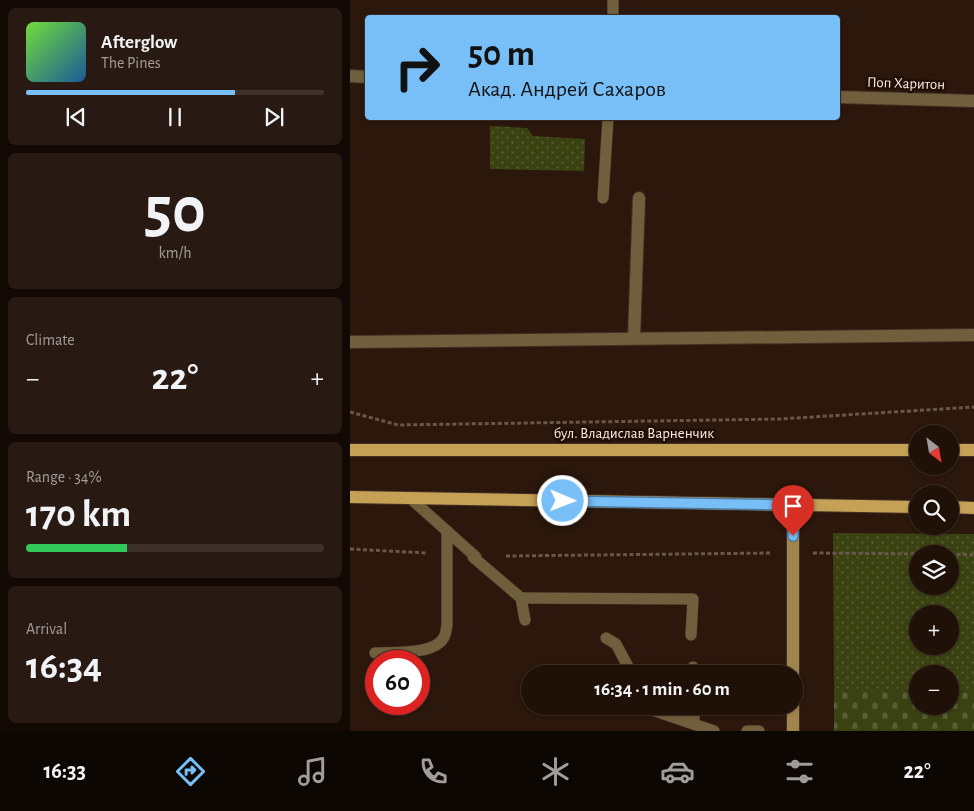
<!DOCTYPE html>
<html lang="en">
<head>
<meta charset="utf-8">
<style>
  body { margin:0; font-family:"Alegreya Sans",sans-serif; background:#281a12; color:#f1f3f6; height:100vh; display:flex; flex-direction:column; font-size:19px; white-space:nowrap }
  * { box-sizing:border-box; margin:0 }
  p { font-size:16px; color:#a29d9c }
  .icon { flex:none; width:28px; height:28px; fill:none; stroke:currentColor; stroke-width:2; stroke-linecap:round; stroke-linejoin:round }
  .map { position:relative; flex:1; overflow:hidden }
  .sheet { display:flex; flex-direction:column; gap:8px; padding:8px; background:#120904; width:350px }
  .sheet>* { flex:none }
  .hud { position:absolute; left:15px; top:15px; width:475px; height:105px; border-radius:5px; box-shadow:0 1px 4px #0004,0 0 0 1px #3d3129; background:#78bff8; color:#111; overflow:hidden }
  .needle { width:32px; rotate:149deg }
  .fabs { position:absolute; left:559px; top:425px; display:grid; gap:10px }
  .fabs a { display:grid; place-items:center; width:50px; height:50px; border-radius:50%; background:#201108; box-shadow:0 1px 4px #0004,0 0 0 1px #3d3129; font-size:25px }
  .speed { position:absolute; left:15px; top:650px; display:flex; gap:10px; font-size:25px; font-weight:700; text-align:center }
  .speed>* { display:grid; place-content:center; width:65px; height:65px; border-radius:50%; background:#201108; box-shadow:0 1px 4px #0004,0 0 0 1px #3d3129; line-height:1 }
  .speed .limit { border:8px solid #d22; background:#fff; color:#111 }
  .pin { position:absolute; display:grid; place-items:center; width:42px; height:42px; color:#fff; margin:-51px -21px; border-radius:50% 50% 50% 0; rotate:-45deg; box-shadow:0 0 5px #0007 }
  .pin .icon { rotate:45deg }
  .me { position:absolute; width:55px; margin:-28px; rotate:91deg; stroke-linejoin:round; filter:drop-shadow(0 0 4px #0008) }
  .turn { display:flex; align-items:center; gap:18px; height:105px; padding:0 20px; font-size:22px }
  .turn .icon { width:65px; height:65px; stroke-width:2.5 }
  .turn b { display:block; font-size:35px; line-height:42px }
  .big { font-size:38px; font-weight:700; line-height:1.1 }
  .sheet .tile { flex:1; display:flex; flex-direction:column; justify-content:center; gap:8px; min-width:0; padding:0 18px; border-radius:8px; background:#281a12 }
  .sheet .dial { align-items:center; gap:0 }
  .dial b { font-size:65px; line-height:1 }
  .song { display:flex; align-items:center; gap:15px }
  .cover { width:60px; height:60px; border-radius:8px; background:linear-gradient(135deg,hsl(100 70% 55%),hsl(210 70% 35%)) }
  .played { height:5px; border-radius:2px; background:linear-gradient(90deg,#78bff8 70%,#3d3129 70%) }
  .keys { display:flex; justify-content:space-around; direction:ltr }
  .heat { display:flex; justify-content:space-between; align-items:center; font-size:28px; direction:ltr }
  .charge { height:8px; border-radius:4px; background:linear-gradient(90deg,#34c759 34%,#3d3129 0) }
  .trip { position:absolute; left:171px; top:665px; width:282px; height:50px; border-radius:25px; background:#201108; box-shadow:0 1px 4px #0004,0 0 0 1px #3d3129; font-weight:700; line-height:50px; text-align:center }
  .tabs { display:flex; height:80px; justify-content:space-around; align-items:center; background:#0d0703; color:#a29d9c }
  .tabs .icon { width:35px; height:35px }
  .tabs .current { color:#78bff8 }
  .tabs b { font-size:22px; color:#f1f3f6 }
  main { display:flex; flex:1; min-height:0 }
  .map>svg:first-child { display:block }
</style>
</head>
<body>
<main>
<section class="sheet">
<div class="tile">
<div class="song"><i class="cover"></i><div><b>Afterglow</b><p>The Pines</p></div></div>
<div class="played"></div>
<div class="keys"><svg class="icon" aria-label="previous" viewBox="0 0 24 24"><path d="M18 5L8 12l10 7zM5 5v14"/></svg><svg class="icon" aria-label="pause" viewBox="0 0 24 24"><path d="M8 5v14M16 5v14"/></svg><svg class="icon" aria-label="next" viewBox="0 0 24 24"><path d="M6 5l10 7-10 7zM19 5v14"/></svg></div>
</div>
<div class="tile dial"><b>50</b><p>km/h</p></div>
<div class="tile"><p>Climate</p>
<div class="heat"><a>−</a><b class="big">22°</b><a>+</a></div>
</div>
<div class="tile"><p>Range · 34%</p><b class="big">170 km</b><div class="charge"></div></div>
<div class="tile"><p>Arrival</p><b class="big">16:34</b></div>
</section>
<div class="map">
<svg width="624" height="731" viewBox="0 0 624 731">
  <defs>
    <pattern id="grass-dots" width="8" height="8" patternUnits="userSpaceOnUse" patternTransform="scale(1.25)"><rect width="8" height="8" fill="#3a4212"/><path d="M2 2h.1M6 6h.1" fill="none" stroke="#575e34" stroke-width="1.8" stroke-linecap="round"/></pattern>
    <pattern id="cemetery-stones" width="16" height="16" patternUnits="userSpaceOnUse" patternTransform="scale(1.25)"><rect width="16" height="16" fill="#3a4212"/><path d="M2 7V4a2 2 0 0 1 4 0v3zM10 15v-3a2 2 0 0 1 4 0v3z" fill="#575e34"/></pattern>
  </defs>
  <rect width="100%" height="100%" fill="#2b170b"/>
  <!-- grass -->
  <g fill="url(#grass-dots)" fill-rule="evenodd">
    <polygon points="140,126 177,128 183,136 235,139 234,171 140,169"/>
    <path d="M483,533L624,534V691L600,692V674H568L567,692H484ZM568,554H600V586H568ZM568,614H600V646H568Z"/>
  </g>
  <!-- cemetery -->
  <polygon fill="url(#cemetery-stones)" points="624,691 624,731 484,731 484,692 567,692 568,706 600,706 600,692"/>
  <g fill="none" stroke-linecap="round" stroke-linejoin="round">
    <!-- lane casing -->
    <g stroke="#443125" stroke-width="12">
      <g id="lane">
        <polyline points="263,18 263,0"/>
        <polyline points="253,198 258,118"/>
        <polyline points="60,498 126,557 123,557 171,598 175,620"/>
        <polyline points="171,598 343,599 341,635"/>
        <polyline points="256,638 266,644 282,674"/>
        <path d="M25,653C43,652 86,655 94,637C96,634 96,629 97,625V531"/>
        <polyline points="343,667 343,674"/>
        <polyline points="300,706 302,710 364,731"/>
        <polyline points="344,706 344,724"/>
        <polyline points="397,731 409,731"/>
      </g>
    </g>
    <!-- street casing -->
    <g stroke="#443125" stroke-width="14">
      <g id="street">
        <polyline points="0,76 18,77"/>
        <polyline points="488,97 624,101"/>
        <polyline points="284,338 289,198"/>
        <polyline points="0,342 624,335"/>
      </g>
    </g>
    <!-- secondary casing -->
    <g stroke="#443125" stroke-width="14">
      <g id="secondary">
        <polyline points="443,674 443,505"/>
        <polyline points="443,731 443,706"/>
      </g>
    </g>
    <!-- primary casing -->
    <g stroke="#443125" stroke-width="14">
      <g id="primary">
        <polyline points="0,450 568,450"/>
        <polyline points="600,450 624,450"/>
        <polyline points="0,497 568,507"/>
        <polyline points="600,507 624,508"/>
      </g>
    </g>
    <!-- path -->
    <g stroke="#6a574c" stroke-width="3" stroke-dasharray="4 2.5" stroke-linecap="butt">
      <polyline points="0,412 48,425 430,419 624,407"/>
      <polyline points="0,549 77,553"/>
      <polyline points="463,553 568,554"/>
      <polyline points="600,554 624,555"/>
      <polyline points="156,556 422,553"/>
    </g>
    <!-- lane -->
    <use href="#lane" stroke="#705f3d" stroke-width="11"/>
    <!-- street -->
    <use href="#street" stroke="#705f3d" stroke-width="12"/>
    <!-- secondary -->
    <use href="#secondary" stroke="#a0844c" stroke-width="12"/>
    <!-- primary -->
    <use href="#primary" stroke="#c5a156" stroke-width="12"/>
  </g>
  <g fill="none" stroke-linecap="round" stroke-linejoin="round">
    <!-- route casing -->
    <g stroke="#4e7ca1" stroke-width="12">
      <polyline id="route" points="213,501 444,505 443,536"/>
    </g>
    <!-- route -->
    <use href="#route" stroke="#78bff8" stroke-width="9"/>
  </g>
  <g text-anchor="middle" stroke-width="5" stroke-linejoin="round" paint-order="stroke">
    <!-- street labels -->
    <g font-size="15" fill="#fcede5" stroke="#210e04">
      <text transform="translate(556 83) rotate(2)" y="5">Поп Харитон</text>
      <text x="284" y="438">бул. Владислав Варненчик</text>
    </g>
  </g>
</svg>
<div class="fabs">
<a><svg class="needle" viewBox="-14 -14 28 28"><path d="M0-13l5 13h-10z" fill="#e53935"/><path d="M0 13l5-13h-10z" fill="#a29d9c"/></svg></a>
<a><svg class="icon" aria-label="search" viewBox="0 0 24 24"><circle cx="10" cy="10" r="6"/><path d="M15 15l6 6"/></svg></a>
<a><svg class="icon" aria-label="layers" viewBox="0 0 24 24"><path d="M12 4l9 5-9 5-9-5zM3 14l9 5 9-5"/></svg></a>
<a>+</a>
<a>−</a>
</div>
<div class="speed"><div class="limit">60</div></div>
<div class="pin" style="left:443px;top:536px;background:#d93025"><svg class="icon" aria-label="arrive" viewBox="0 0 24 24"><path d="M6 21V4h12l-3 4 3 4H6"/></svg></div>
<svg class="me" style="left:213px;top:501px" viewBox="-20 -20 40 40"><circle r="17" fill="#78bff8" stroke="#fff" stroke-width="3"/><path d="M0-11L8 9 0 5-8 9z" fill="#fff"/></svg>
<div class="trip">16:34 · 1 min · 60 m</div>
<div class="hud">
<div class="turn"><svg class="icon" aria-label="right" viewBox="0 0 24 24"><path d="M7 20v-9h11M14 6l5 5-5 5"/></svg><div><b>50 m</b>Акад. Андрей Сахаров</div></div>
</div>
</div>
</main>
<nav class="tabs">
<b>16:33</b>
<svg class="icon current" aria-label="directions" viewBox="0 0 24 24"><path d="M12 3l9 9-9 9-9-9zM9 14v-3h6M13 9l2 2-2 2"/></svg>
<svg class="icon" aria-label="music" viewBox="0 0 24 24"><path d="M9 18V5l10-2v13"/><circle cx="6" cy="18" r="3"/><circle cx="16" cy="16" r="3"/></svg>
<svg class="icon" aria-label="phone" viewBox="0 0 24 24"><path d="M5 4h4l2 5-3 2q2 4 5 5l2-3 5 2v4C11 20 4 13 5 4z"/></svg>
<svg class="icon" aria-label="climate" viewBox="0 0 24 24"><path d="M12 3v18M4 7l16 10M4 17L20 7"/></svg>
<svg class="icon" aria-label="car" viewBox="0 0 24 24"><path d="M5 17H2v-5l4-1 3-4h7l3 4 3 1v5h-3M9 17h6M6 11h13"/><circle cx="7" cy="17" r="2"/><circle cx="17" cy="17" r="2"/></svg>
<svg class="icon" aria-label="filters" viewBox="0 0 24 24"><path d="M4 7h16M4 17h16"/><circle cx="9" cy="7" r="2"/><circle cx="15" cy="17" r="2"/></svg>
<b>22°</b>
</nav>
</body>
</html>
